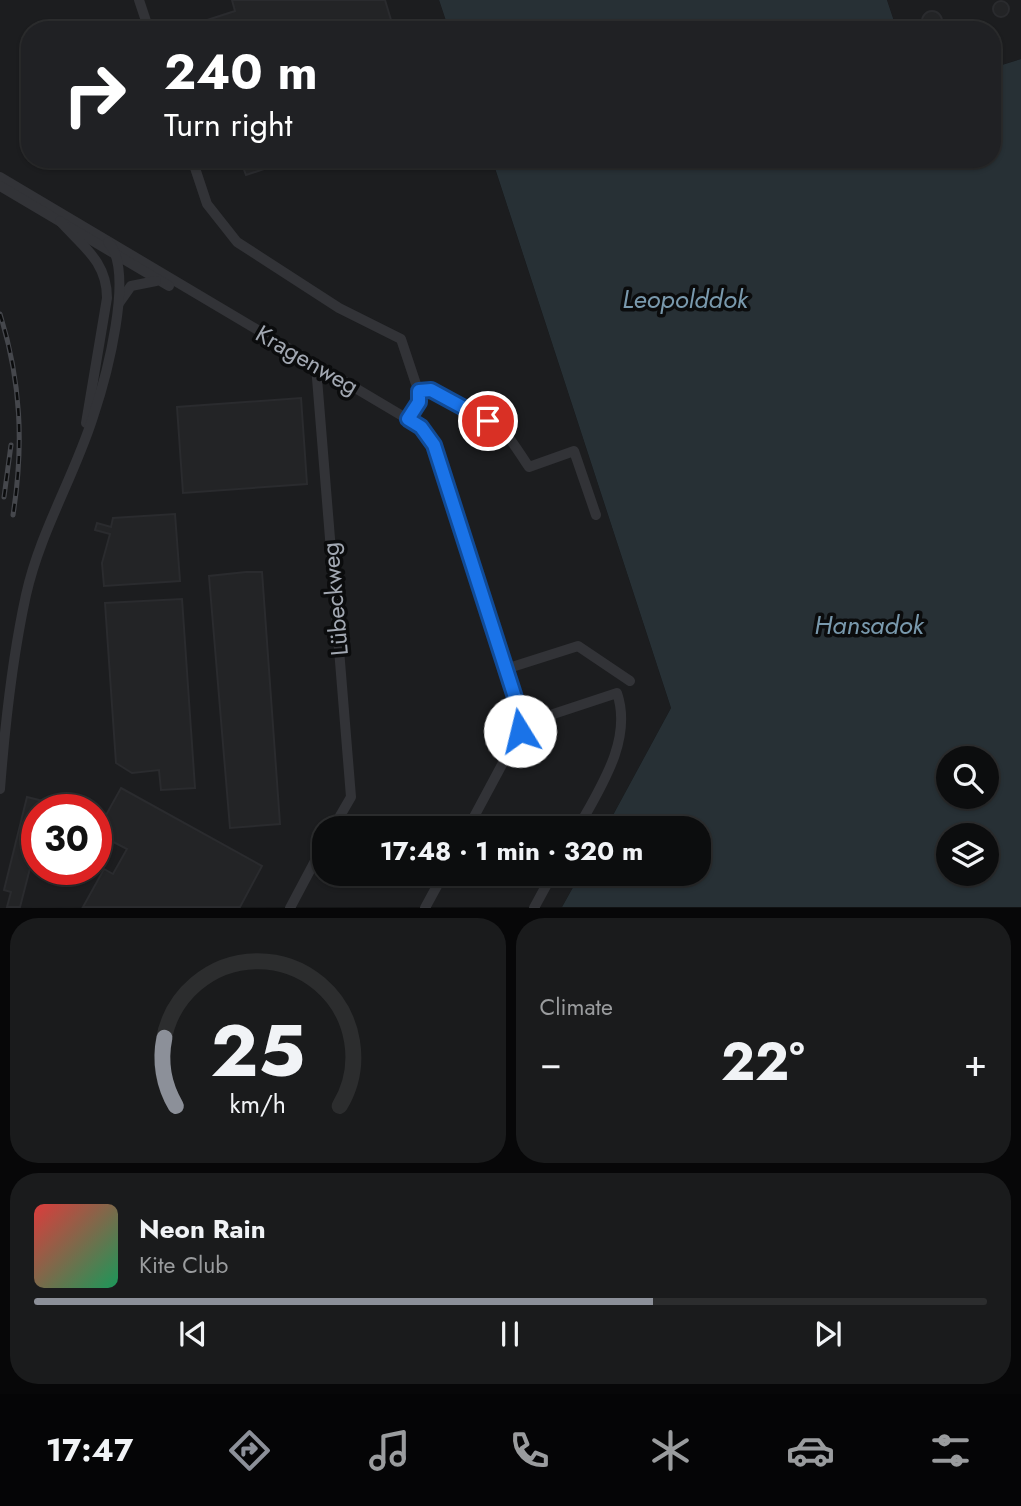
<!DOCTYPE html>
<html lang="en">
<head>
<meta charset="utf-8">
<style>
  body { margin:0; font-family:Jost,sans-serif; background:#1a1b1c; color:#f1f3f6; height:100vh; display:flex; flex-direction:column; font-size:26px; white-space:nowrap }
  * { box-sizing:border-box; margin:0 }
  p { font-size:23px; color:#9a9c9e }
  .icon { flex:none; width:38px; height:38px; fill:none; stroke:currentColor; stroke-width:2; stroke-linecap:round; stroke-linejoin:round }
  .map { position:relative; height:908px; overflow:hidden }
  .drawer { display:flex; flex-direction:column; gap:10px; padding:10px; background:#070708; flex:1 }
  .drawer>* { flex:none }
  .top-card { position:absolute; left:21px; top:21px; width:980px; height:147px; border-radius:28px; box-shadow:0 2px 5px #0004,0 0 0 2px #2c2d2e; background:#202124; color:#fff; overflow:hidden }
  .buttons { position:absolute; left:936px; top:746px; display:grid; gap:14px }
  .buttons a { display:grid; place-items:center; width:63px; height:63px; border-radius:50%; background:#0c0d0e; box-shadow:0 2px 5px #0004,0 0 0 2px #2c2d2e; font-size:35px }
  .speed { position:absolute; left:21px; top:794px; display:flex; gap:14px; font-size:35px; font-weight:700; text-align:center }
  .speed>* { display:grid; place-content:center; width:91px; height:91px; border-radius:50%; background:#0c0d0e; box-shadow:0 2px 5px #0004,0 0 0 2px #2c2d2e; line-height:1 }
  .speed .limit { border:10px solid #d22; background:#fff; color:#111 }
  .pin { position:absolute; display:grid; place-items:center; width:60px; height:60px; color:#fff; margin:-30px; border:4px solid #fff; border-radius:50%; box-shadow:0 2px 7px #0007 }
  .me { position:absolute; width:77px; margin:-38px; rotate:351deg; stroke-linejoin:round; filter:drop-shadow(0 0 5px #0008) }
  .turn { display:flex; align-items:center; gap:24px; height:147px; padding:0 28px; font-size:32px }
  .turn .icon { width:91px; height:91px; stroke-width:2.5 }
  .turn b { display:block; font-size:49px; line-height:60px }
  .big { font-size:52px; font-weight:700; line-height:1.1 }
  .drawer .widget { flex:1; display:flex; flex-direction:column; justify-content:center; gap:10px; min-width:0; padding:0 24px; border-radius:28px; background:#1a1b1c }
  .drawer .dial { align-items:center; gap:0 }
  .dial svg { height:182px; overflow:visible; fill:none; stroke:#2c2d2e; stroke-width:7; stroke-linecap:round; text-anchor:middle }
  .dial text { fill:#f1f3f6; stroke:none }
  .song { display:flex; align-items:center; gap:21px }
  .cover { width:84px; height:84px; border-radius:10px; background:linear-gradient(135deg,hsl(0 70% 55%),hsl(150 70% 35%)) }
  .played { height:7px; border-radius:4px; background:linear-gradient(90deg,#8c9099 65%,#2c2d2e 65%) }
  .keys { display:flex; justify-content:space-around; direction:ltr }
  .heat { display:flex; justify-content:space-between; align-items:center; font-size:38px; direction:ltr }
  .drawer .tiles { flex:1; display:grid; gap:10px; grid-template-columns:1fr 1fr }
  .widget:last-child { grid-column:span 2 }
  .trip { position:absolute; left:312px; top:816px; width:399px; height:70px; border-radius:28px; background:#0c0d0e; box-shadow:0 2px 5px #0004,0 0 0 2px #2c2d2e; font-weight:700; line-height:70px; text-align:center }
  .menu { display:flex; height:112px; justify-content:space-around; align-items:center; background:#050506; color:#9a9c9e }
  .menu .icon { width:49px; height:49px }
  .menu .selected { color:#8c9099 }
  .menu b { font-size:32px; color:#f1f3f6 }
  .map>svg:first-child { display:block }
</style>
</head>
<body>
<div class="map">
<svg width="1021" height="908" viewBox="0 0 1021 908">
  <rect width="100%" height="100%" fill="#101112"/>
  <!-- built -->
  <g fill="#1c1d1f" fill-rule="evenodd">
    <path d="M0,0H439L449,30H30V159H492L671,708L606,828H324V873H581L562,907L0,908ZM37,810H96V870H37Z"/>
    <polygon points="887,0 1021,0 1021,59 992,68 992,30 897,30"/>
  </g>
  <!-- water -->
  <g fill="#273035" fill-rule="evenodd">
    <polygon points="439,0 887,0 897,30 449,30"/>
    <path d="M1021,59V907H562L581,873H698V828H606L671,708L492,159H992V68ZM948,758H987V796H948ZM948,835H987V873H948Z"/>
  </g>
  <!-- building -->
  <g fill="#232426" stroke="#2a2b2e" stroke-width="2">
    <polygon points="232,0 385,0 394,30 197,30 195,24 235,11"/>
    <circle cx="1001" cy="9" r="8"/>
    <circle cx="932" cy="21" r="10"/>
    <polygon points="240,159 287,159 288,161 246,175"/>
    <polygon points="301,398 307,484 183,493 177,407"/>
    <polygon points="175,514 180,581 104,586 102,563 110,534 95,530 97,523 111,527 113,518"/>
    <polygon points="246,572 262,572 280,824 230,828 209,576"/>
    <polygon points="182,599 195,788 161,790 159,770 132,773 116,763 105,603"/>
    <polygon points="121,788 262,866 240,907 83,907 104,869 113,874 127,849 96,833"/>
    <polygon points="27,797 47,802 44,810 37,810 37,841 20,907 7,907 11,892 4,890"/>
  </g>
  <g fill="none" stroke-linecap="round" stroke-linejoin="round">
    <!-- minor -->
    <g stroke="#323337" stroke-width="10">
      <polyline points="139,0 149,30"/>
      <polyline points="192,159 207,204 237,242 339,308 401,339 420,396 409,419"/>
      <polyline points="0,177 421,427 434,445 520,713 520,731 468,828"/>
      <polyline points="0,186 169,286"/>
      <path d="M60,221C82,246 107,261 107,298L86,423"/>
      <polyline points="119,303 131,286 156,281"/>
      <polyline points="316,366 351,797 333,828"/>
      <path d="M419,391C440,389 487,416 503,431C513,441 521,456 529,467L574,451L596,515"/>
      <polyline points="506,669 578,646 630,681"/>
      <path d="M520,725L617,693C633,740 600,788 578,828"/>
      <path d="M0,789C5,724 12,659 26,595C40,532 74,477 93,417C105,381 136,271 108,242"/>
      <polyline points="290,908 324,844"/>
      <polyline points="425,908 444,873"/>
      <polyline points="534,908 553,873"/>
    </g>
    <!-- rail casing -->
    <g stroke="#45474c" stroke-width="5">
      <g id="rail">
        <path d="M0,314C21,381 24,445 13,515"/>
        <polyline points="4,497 11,445"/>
      </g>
    </g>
    <!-- rail -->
    <use href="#rail" stroke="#0b0c0d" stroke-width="2.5" stroke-dasharray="8" stroke-linecap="butt"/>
  </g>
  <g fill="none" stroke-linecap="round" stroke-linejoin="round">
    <!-- route casing -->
    <g stroke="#114b97" stroke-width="18">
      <polyline id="route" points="488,421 431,390 419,391 419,402 408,419 421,427 434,445 520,713 520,731"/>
    </g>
    <!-- route -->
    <use href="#route" stroke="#1a73e8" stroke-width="12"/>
  </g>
  <g text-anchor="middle" stroke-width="7" stroke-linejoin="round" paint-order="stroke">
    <!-- street labels -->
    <g font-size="24" fill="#a2a8b2" stroke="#0b0c0d">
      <text transform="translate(307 360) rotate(30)" y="8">Kragenweg</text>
      <text transform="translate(335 599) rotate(-95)" y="8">Lübeckweg</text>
    </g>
    <!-- water labels -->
    <g font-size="26" font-style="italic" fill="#7999ad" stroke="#0b0c0d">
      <text x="685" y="308">Leopolddok</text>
      <text x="869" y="634">Hansadok</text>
    </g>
  </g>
</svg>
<div class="buttons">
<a><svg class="icon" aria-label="search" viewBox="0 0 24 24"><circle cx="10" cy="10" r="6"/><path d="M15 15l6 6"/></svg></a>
<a><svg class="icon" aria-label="layers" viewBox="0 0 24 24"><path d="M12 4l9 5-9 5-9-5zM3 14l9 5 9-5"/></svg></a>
</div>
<div class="speed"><div class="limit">30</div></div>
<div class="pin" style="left:488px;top:421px;background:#d93025"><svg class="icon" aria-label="arrive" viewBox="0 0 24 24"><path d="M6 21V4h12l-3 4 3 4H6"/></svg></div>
<svg class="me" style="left:520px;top:731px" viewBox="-20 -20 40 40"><circle r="19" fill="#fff"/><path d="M0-13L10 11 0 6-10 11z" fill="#1a73e8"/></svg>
<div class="trip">17:48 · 1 min · 320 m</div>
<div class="top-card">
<div class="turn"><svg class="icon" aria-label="right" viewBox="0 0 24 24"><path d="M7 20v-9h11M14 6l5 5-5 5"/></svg><div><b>240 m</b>Turn right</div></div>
</div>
</div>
<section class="drawer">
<div class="tiles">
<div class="widget dial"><svg viewBox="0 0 100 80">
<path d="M14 69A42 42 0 1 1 86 69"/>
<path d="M14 69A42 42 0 0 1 9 39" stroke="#8c9099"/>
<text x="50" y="56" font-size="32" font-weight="700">25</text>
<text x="50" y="72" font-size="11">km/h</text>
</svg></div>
<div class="widget"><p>Climate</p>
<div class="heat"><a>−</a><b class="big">22°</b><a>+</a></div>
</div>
<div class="widget">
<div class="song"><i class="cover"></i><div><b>Neon Rain</b><p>Kite Club</p></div></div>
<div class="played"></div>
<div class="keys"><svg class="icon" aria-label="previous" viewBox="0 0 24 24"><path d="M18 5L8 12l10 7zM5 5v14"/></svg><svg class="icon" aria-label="pause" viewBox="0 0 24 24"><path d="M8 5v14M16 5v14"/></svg><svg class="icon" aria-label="next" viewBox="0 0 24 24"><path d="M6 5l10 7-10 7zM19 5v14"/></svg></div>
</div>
</div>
</section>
<nav class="menu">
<b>17:47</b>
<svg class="icon selected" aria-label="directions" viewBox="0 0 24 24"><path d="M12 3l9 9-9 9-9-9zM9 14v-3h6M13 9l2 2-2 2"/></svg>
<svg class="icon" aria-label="music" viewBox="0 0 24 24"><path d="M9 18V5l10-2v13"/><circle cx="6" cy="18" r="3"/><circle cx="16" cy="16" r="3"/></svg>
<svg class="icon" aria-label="phone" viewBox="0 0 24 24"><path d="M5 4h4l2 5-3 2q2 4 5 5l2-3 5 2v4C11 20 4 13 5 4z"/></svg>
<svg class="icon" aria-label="climate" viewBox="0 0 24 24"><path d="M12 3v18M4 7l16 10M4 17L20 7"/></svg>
<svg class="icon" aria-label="car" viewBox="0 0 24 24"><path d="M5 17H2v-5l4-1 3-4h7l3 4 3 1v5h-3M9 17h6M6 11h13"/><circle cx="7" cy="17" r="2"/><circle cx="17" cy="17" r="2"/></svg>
<svg class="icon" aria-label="filters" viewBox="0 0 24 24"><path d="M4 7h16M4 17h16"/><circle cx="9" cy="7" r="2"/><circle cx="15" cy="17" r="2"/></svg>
</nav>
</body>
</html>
